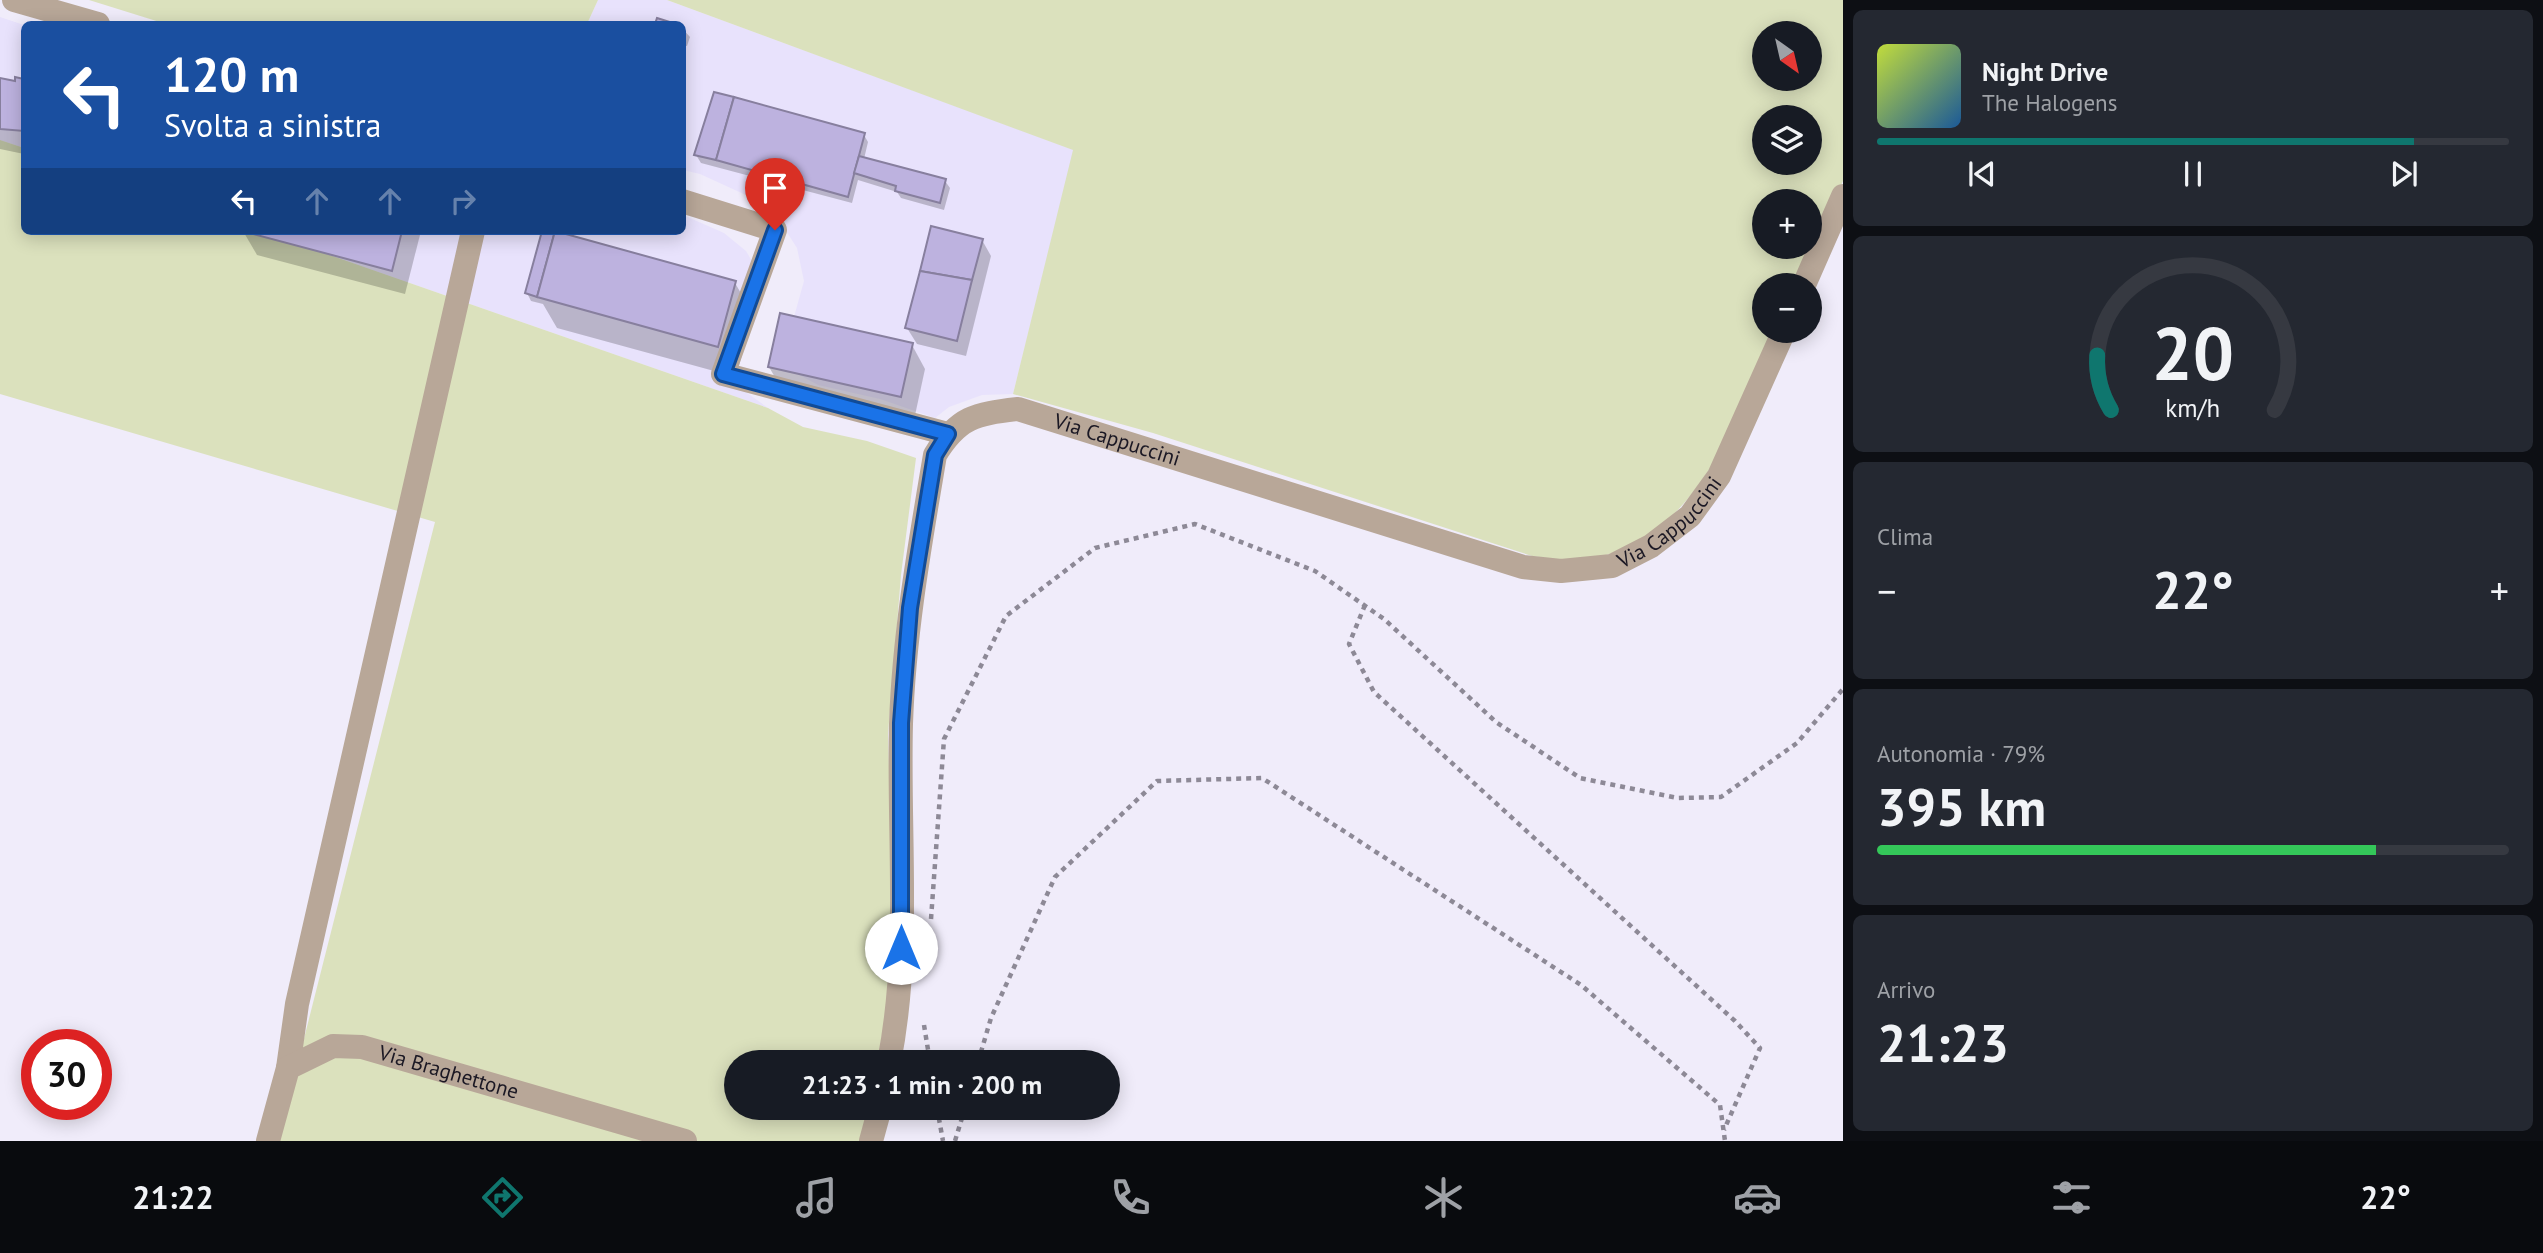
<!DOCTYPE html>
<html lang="it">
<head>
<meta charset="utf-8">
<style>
  body { margin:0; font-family:"PT Sans",sans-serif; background:#242831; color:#f1f3f6; height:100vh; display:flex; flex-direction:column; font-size:26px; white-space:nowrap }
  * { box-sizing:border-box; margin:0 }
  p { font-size:23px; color:#9ea1a6 }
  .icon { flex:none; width:38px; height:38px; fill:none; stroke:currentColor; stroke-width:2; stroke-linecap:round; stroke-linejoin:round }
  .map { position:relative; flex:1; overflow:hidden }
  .sheet { display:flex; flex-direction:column; gap:10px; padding:10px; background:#0d0f14; width:700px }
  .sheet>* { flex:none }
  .guide { position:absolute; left:21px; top:21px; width:665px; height:214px; border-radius:10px; box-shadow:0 4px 18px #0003; background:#1a4fa0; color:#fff; overflow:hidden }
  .needle { width:46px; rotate:146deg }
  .buttons { position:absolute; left:1752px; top:21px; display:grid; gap:14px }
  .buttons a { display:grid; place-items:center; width:70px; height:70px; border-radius:50%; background:#171b24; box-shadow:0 4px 18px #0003; font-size:35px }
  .speed { position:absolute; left:21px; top:1029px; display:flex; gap:14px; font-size:35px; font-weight:700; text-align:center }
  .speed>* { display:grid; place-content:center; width:91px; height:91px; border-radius:50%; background:#171b24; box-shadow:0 4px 18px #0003; line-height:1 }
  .speed .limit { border:10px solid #d22; background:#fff; color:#111 }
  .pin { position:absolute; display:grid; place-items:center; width:60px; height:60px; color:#fff; margin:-72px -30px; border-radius:50% 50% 50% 0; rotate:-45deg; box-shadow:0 0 7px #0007 }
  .pin .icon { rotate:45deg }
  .me { position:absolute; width:77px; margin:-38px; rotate:0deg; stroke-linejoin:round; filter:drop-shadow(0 0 5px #0008) }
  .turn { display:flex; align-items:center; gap:24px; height:147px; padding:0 28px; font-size:32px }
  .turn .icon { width:91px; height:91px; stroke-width:2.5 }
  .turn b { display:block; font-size:49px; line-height:60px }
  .lanes { display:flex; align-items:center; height:66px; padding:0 28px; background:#0003; justify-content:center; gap:35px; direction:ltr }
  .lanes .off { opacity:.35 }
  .big { font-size:52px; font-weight:600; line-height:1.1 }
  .sheet .card { flex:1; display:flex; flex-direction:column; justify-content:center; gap:10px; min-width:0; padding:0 24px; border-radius:10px; background:#242831 }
  .sheet .dial { align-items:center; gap:0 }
  .dial svg { height:182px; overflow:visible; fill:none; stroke:#363941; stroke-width:7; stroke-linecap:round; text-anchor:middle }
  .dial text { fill:#f1f3f6; stroke:none }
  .song { display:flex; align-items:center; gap:21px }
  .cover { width:84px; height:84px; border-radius:10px; background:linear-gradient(135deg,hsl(70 70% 55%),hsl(210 70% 35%)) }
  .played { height:7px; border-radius:4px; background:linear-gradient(90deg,#0f766e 85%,#363941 85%) }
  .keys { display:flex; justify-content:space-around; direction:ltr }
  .heat { display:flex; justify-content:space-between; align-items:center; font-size:38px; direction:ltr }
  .charge { height:10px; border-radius:5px; background:linear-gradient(90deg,#34c759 79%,#363941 0) }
  .trip { position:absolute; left:724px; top:1050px; width:396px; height:70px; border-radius:35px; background:#171b24; box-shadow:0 4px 18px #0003; font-weight:600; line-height:70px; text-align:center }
  .dock { display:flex; height:112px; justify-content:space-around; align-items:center; background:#090b0e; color:#9ea1a6 }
  .dock .icon { width:49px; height:49px }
  .dock .on { color:#0f766e }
  .dock b { font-size:32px; color:#f1f3f6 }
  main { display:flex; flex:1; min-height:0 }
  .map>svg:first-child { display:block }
</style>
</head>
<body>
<main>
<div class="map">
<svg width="1843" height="1141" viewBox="0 0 1843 1141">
  <rect width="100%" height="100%" fill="#f0ecfa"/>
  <!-- built -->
  <g fill="#e8e2fc">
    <polygon points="598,0 667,0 1074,150 1013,394 982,395 949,407 935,418 880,399 818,385 790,370 782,360 804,281 797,248 781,223 748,196 700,174 683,170 682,24 587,24"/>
    <polygon points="0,17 24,25 24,148 0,140"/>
    <polygon points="683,215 724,233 746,251 756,268 738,351 737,377 743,390 768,408 261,231 682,231"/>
  </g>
  <!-- green -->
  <g fill="#dbe1bd" fill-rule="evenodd">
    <polygon points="89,0 598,0 587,24 166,24"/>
    <path d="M667,0H1843V181L1796,285H1764V331H1776C1739,413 1702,527 1606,555C1598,557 1589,561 1580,561C1565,562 1548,558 1532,556L1153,433L1013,394L1073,150ZM1764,33H1810V79H1764ZM1764,117H1810V163H1764ZM1764,201H1810V247H1764Z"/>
    <polygon points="0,140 24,148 24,231 261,231 768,408 803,427 867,441 916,458 901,575 888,734 893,896 886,1015 877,1062 737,1062 737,1108 868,1108 860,1141 278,1141 435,522 0,394"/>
  </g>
  <!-- shadow -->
  <g fill="#0003">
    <polygon points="682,28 690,37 687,46 682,45"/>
    <polygon points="0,79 24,82 24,154 0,149"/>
    <polygon points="864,135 868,142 864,159 945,181 950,188 944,210 901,198 897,192 858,180 852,203 701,163 696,155"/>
    <polygon points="243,231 421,231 405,294 257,255"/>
    <polygon points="544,231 735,283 753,314 736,377 557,328 543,304 531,301 527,293"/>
    <polygon points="982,240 991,256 966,356 917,344 907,328"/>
    <polygon points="912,345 925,369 914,420 783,391 769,367"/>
  </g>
  <!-- building -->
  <g fill="#bdb2df" stroke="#877f9e" stroke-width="2">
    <polygon points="657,18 676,24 655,24"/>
    <polygon points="15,77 24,79 24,131 0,129 0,78 15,81"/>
    <polygon points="714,92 734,97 716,160 694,155"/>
    <polygon points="734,97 865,133 848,197 716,160"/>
    <polygon points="859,156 946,179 940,203 895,191 896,186 854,173"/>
    <polygon points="931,226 983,239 972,280 920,271"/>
    <polygon points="242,231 402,231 392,271"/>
    <polygon points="542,231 555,231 537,297 525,293"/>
    <polygon points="555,231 736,281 718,347 537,297"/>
    <polygon points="920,271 972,280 957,341 905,328"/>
    <polygon points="780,313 913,343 901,397 768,367"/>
  </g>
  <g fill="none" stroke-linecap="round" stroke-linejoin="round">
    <!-- path -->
    <g stroke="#8d8996" stroke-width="4.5" stroke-dasharray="5 5" stroke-linecap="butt">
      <polyline points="1365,605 1349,644 1374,692 1735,1021 1760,1048 1724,1130"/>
      <polyline points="931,919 944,739 1006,616 1095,548 1195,524 1315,571 1384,619 1496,722 1580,778 1678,798 1721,797 1797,743 1843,689"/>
      <polyline points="924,1025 930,1062"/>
      <polyline points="978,1062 991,1018 1055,877 1157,781 1262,778 1581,985 1720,1105 1725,1141"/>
      <polyline points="937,1108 943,1141"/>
      <polyline points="955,1141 965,1108"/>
    </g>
    <!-- minor -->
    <g stroke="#b8a798" stroke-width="24">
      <polyline points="14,0 98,24"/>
      <polyline points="682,201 775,230 723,374 948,434"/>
      <polyline points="1804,285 1843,196"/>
      <path id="s1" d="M889,1062C911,951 898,836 901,724C904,633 920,544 935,455C958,417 975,414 1018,409L1523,567L1561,571L1612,566L1651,546L1690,516L1719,476L1784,331"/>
      <polyline points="288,1068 297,1004 473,231"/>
      <path id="s2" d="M268,1141L288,1068L333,1046L362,1047L685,1141"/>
      <polyline points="871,1141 880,1108"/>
    </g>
  </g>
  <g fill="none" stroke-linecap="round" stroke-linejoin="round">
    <!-- route casing -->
    <g stroke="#114b97" stroke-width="18">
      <polyline id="route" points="775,230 723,374 948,434 935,455 910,608 901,723 901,948"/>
    </g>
    <!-- route -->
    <use href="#route" stroke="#1a73e8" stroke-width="12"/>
  </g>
  <g text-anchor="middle" stroke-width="5" stroke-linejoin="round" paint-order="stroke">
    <!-- street labels -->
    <g font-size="21" fill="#1b1824" stroke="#fcfcfc">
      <text dy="7" stroke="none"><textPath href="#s1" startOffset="814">Via Cappuccini</textPath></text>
      <text dy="7" stroke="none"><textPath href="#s1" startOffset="1402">Via Cappuccini</textPath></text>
      <text dy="7" stroke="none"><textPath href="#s2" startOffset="245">Via Braghettone</textPath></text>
    </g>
  </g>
</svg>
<div class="buttons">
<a><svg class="needle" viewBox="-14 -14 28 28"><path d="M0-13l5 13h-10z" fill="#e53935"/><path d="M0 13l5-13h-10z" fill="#9ea1a6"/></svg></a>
<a><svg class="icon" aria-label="layers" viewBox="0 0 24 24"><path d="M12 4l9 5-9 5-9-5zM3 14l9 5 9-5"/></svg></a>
<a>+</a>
<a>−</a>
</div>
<div class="speed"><div class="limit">30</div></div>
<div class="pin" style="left:775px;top:230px;background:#d93025"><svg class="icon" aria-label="arrive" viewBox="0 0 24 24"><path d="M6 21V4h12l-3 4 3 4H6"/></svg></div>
<svg class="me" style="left:901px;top:948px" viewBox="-20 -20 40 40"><circle r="19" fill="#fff"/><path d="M0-13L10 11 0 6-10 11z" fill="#1a73e8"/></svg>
<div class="trip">21:23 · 1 min · 200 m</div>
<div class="guide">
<div class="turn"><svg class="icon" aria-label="left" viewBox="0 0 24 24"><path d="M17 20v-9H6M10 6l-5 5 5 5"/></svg><div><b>120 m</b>Svolta a sinistra</div></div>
<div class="lanes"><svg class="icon" aria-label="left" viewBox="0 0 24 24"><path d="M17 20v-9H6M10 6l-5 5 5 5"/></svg><svg class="icon off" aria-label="ahead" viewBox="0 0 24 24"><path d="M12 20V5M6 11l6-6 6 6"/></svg><svg class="icon off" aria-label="ahead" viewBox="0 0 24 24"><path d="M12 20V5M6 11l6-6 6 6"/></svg><svg class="icon off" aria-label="right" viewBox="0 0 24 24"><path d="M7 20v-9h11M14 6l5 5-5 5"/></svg></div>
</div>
</div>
<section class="sheet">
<div class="card">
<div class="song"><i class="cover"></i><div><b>Night Drive</b><p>The Halogens</p></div></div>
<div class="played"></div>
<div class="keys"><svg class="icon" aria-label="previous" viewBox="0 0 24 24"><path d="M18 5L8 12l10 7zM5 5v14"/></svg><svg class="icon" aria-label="pause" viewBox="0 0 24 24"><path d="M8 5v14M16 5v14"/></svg><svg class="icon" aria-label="next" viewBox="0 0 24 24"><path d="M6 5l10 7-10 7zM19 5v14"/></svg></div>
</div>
<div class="card dial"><svg viewBox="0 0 100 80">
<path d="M14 69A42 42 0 1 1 86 69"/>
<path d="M14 69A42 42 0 0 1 8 45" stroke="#0f766e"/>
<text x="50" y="56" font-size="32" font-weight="700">20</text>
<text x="50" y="72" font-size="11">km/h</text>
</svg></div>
<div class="card"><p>Clima</p>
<div class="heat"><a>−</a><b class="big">22°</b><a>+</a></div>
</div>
<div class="card"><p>Autonomia · 79%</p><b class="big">395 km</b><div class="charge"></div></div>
<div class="card"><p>Arrivo</p><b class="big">21:23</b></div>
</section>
</main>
<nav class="dock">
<b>21:22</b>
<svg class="icon on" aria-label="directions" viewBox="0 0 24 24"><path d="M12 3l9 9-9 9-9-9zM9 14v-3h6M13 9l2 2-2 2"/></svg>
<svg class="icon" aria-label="music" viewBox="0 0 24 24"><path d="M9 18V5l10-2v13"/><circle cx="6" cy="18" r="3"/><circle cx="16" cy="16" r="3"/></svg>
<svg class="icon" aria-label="phone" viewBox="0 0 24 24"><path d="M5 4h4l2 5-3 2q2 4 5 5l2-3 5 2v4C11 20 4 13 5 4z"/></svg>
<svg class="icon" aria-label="climate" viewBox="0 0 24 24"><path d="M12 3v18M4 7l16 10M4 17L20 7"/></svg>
<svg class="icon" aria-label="car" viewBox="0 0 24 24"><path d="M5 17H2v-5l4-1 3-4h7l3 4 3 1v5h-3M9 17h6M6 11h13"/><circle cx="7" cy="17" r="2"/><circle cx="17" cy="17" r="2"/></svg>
<svg class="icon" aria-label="filters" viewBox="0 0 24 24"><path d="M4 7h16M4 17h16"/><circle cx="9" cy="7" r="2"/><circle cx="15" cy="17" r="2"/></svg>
<b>22°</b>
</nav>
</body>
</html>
